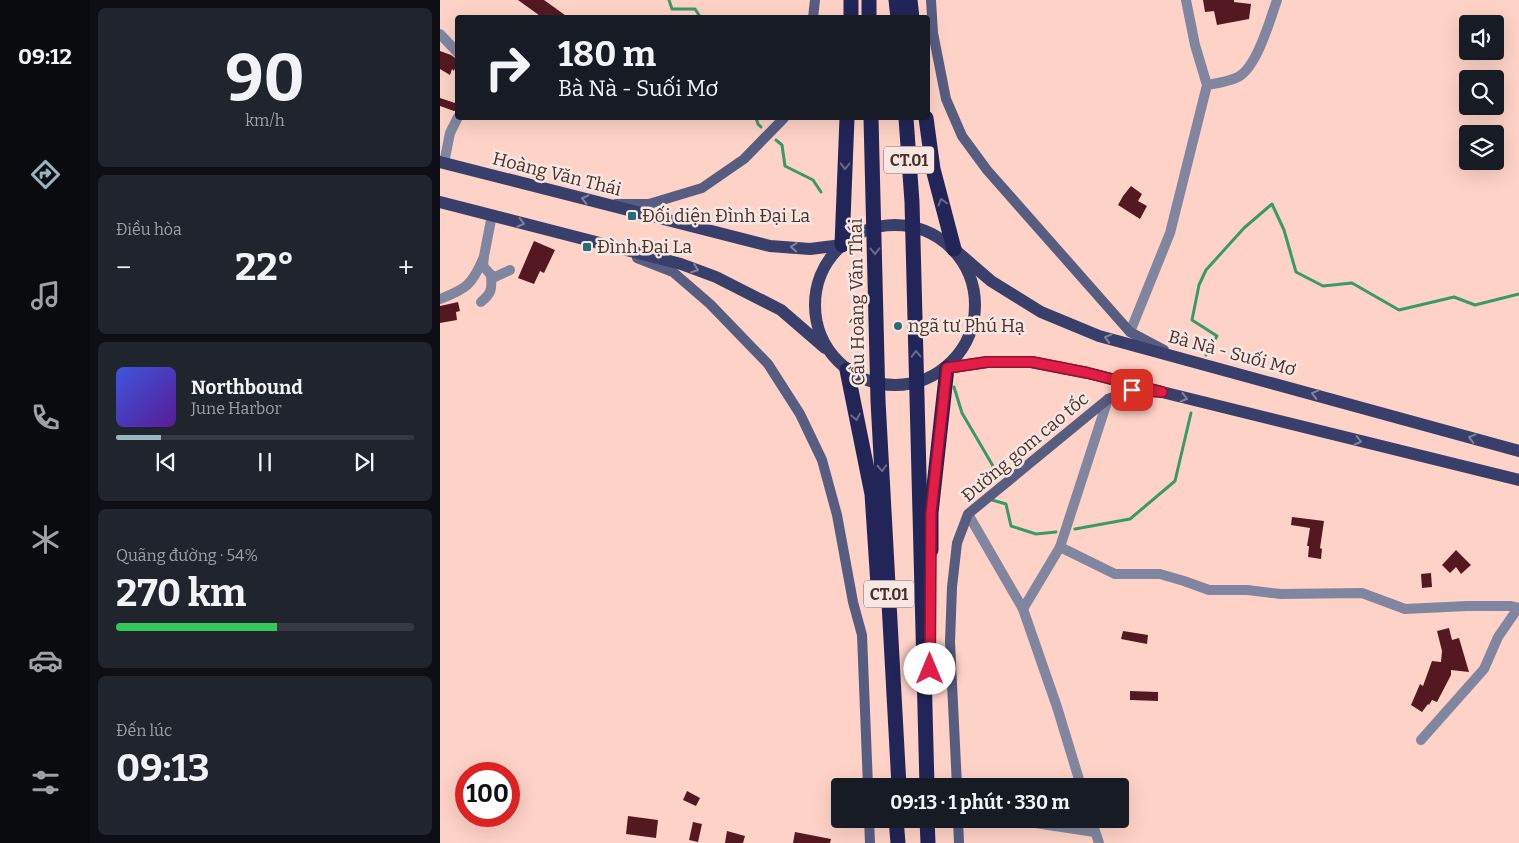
<!DOCTYPE html>
<html lang="vi">
<head>
<meta charset="utf-8">
<style>
  body { margin:0; font-family:Bitter,serif; background:#20242c; color:#f1f3f6; height:100vh; display:flex; flex-direction:column; font-size:19px; white-space:nowrap }
  * { box-sizing:border-box; margin:0 }
  p { font-size:16px; color:#9ea1a6 }
  .icon { flex:none; width:28px; height:28px; fill:none; stroke:currentColor; stroke-width:2; stroke-linecap:round; stroke-linejoin:round }
  .map { position:relative; flex:1; overflow:hidden }
  .panel { display:flex; flex-direction:column; gap:8px; padding:8px; background:#0d0f14; width:350px }
  .panel>* { flex:none }
  .top-card { position:absolute; left:15px; top:15px; width:475px; height:105px; border-radius:5px; box-shadow:0 5px 20px #0002; background:#171b24; color:#f1f3f6; overflow:hidden }
  .tools { position:absolute; left:1019px; top:15px; display:grid; gap:10px }
  .tools a { display:grid; place-items:center; width:45px; height:45px; border-radius:5px; background:#171b24; box-shadow:0 5px 20px #0002; font-size:25px }
  .speed { position:absolute; left:15px; top:762px; display:flex; gap:10px; font-size:25px; font-weight:700; text-align:center }
  .speed>* { display:grid; place-content:center; width:65px; height:65px; border-radius:50%; background:#171b24; box-shadow:0 5px 20px #0002; line-height:1 }
  .speed .limit { border:8px solid #d22; background:#fff; color:#111 }
  .pin { position:absolute; display:grid; place-items:center; width:42px; height:42px; color:#fff; margin:-21px; border-radius:10px; box-shadow:0 2px 8px #0006 }
  .me { position:absolute; width:55px; margin:-28px; rotate:0deg; stroke-linejoin:round; filter:drop-shadow(0 0 4px #0008) }
  .turn { display:flex; align-items:center; gap:18px; height:105px; padding:0 20px; font-size:22px }
  .turn .icon { width:65px; height:65px; stroke-width:2.5 }
  .turn b { display:block; font-size:35px; line-height:42px }
  .big { font-size:38px; font-weight:700; line-height:1.1 }
  .panel .card { flex:1; display:flex; flex-direction:column; justify-content:center; gap:8px; min-width:0; padding:0 18px; border-radius:8px; background:#20242c }
  .panel .dial { align-items:center; gap:0 }
  .dial b { font-size:65px; line-height:1 }
  .song { display:flex; align-items:center; gap:15px }
  .cover { width:60px; height:60px; border-radius:8px; background:linear-gradient(135deg,hsl(230 70% 55%),hsl(270 70% 35%)) }
  .played { height:5px; border-radius:2px; background:linear-gradient(90deg,#96b6bf 15%,#363941 15%) }
  .keys { display:flex; justify-content:space-around; direction:ltr }
  .heat { display:flex; justify-content:space-between; align-items:center; font-size:28px; direction:ltr }
  .charge { height:8px; border-radius:4px; background:linear-gradient(90deg,#34c759 54%,#363941 0) }
  .trip { position:absolute; left:391px; top:778px; width:298px; height:50px; border-radius:5px; background:#171b24; box-shadow:0 5px 20px #0002; font-weight:700; line-height:50px; text-align:center }
  main { display:flex; flex:1; min-height:0 }
  .tabs { display:flex; flex-direction:column; width:90px; justify-content:space-around; align-items:center; background:#090b0e; color:#9ea1a6 }
  .tabs .icon { width:35px; height:35px }
  .tabs .selected { color:#96b6bf }
  .tabs b { font-size:22px; color:#f1f3f6 }
  .map>svg:first-child { display:block }
</style>
</head>
<body>
<main>
<nav class="tabs">
<b>09:12</b>
<svg class="icon selected" aria-label="directions" viewBox="0 0 24 24"><path d="M12 3l9 9-9 9-9-9zM9 14v-3h6M13 9l2 2-2 2"/></svg>
<svg class="icon" aria-label="music" viewBox="0 0 24 24"><path d="M9 18V5l10-2v13"/><circle cx="6" cy="18" r="3"/><circle cx="16" cy="16" r="3"/></svg>
<svg class="icon" aria-label="phone" viewBox="0 0 24 24"><path d="M5 4h4l2 5-3 2q2 4 5 5l2-3 5 2v4C11 20 4 13 5 4z"/></svg>
<svg class="icon" aria-label="climate" viewBox="0 0 24 24"><path d="M12 3v18M4 7l16 10M4 17L20 7"/></svg>
<svg class="icon" aria-label="car" viewBox="0 0 24 24"><path d="M5 17H2v-5l4-1 3-4h7l3 4 3 1v5h-3M9 17h6M6 11h13"/><circle cx="7" cy="17" r="2"/><circle cx="17" cy="17" r="2"/></svg>
<svg class="icon" aria-label="filters" viewBox="0 0 24 24"><path d="M4 7h16M4 17h16"/><circle cx="9" cy="7" r="2"/><circle cx="15" cy="17" r="2"/></svg>
</nav>
<section class="panel">
<div class="card dial"><b>90</b><p>km/h</p></div>
<div class="card"><p>Điều hòa</p>
<div class="heat"><a>−</a><b class="big">22°</b><a>+</a></div>
</div>
<div class="card">
<div class="song"><i class="cover"></i><div><b>Northbound</b><p>June Harbor</p></div></div>
<div class="played"></div>
<div class="keys"><svg class="icon" aria-label="previous" viewBox="0 0 24 24"><path d="M18 5L8 12l10 7zM5 5v14"/></svg><svg class="icon" aria-label="pause" viewBox="0 0 24 24"><path d="M8 5v14M16 5v14"/></svg><svg class="icon" aria-label="next" viewBox="0 0 24 24"><path d="M6 5l10 7-10 7zM19 5v14"/></svg></div>
</div>
<div class="card"><p>Quãng đường · 54%</p><b class="big">270 km</b><div class="charge"></div></div>
<div class="card"><p>Đến lúc</p><b class="big">09:13</b></div>
</section>
<div class="map">
<svg width="1079" height="843" viewBox="0 0 1079 843">
  <rect width="100%" height="100%" fill="#fed2c6"/>
  <g fill="none" stroke-linecap="round" stroke-linejoin="round">
    <!-- stream -->
    <g stroke="#389a65" stroke-width="3">
      <polyline points="229,0 232,9 255,9 261,18"/>
      <polyline points="316,118 318,124 321,127"/>
      <polyline points="336,140 342,145 345,166 373,180 381,192"/>
      <polyline points="766,355 777,336 752,320 759,285 766,270 804,228 832,204 844,230 856,272 883,286 912,283 959,310 1014,297 1035,305 1079,294"/>
      <polyline points="514,387 522,413 553,466 548,485"/>
      <polyline points="552,500 566,504 571,526 596,534 616,532"/>
      <polyline points="635,529 690,519 735,481 751,413"/>
    </g>
  </g>
  <!-- building -->
  <g fill="#541920">
    <polygon points="78,0 104,0 129,18 103,18"/>
    <polygon points="763,0 794,0 794,2 811,4 809,19 777,25 774,11 765,12"/>
    <polygon points="0,51 11,55 18,60 14,71 12,69 10,75 0,69"/>
    <polygon points="0,98 18,104 18,110 14,111 0,106"/>
    <polygon points="691,186 702,194 698,201 707,206 700,219 678,205 683,196"/>
    <polygon points="94,241 115,250 104,273 100,271 94,284 78,278"/>
    <polygon points="18,302 20,311 16,312 17,320 0,323 0,306"/>
    <polygon points="852,517 884,521 880,548 882,549 881,559 868,557 869,546 867,546 870,528 851,525"/>
    <polygon points="1016,550 1031,565 1021,574 1016,567 1010,573 1002,565"/>
    <polygon points="991,573 992,587 982,588 981,574"/>
    <polygon points="1009,628 1012,640 1019,638 1029,672 1011,670 1011,675 997,702 992,700 989,705 988,704 982,712 971,705 980,684 983,686 992,661 1001,662 1002,651 997,631"/>
    <polygon points="683,631 708,635 707,644 681,639"/>
    <polygon points="690,691 718,692 718,701 690,700"/>
    <polygon points="247,791 260,798 256,806 243,800"/>
    <polygon points="188,816 218,820 216,838 186,834"/>
    <polygon points="253,822 262,824 258,842 249,840"/>
    <polygon points="287,831 305,836 303,843 285,843"/>
    <polygon points="355,832 391,839 390,843 353,843"/>
  </g>
  <g fill="none" stroke-linecap="round" stroke-linejoin="round">
    <!-- minor -->
    <g stroke="#8186a0" stroke-width="10">
      <polyline points="0,34 18,53"/>
      <path d="M767,85C778,83 788,82 798,77C817,67 830,20 837,0"/>
      <polyline points="4,163 10,133 18,117"/>
      <polyline points="52,215 44,256 43,266 51,275 55,277 70,270"/>
      <path d="M0,299C26,289 32,285 43,259"/>
      <path d="M41,302C52,293 52,289 51,275"/>
      <polyline points="690,332 730,233 767,85 755,45 746,0"/>
      <polyline points="620,547 668,399"/>
      <polyline points="583,609 620,547 675,574 720,574 744,581 769,590 807,590 841,594 922,593 965,609 1027,606 1071,606 1079,608"/>
      <polyline points="981,740 1044,669 1058,637 1078,608"/>
      <polyline points="595,823 655,832"/>
    </g>
    <!-- tertiary -->
    <g stroke="#8186a0" stroke-width="10">
      <polyline points="528,514 583,609 617,707 641,786"/>
      <polyline points="651,819 659,843"/>
    </g>
    <!-- secondary -->
    <g stroke="#565d81" stroke-width="10">
      <polyline points="491,0 493,33 506,99 522,136 547,170 690,332 724,350"/>
      <polyline points="373,18 375,0"/>
      <polyline points="176,204 209,204 262,188 304,159 344,118"/>
      <polyline points="197,258 233,272 270,304 328,364 360,414 382,460 397,515 413,602 422,635 428,786"/>
      <polyline points="517,786 510,642 512,587 517,543 528,514 668,399 692,390 703,391"/>
      <polyline points="429,819 430,843"/>
      <polyline points="518,819 519,843"/>
    </g>
    <!-- primary -->
    <g stroke="#393f6b" stroke-width="12">
      <polyline points="0,162 330,246 370,249 402,245"/>
      <polyline points="0,202 241,264 276,277 341,310 385,348"/>
      <circle cx="455" cy="305" r="80"/>
      <polyline points="514,249 551,281 601,312 659,336 1079,451"/>
      <polyline points="507,368 547,362 591,362 648,373 722,392 1079,480"/>
    </g>
    <!-- motorway -->
    <g stroke="#222557" stroke-width="15">
      <polyline points="429,0 429,18"/>
      <polyline points="456,0 458,18"/>
      <polyline points="470,0 472,18"/>
      <polyline points="411,18 411,0"/>
      <polyline points="431,118 438,401 459,786"/>
      <polyline points="466,118 472,202 487,786"/>
      <polyline points="486,118 493,169 514,249"/>
      <polyline points="402,245 407,118"/>
      <polyline points="407,370 432,494 438,585"/>
      <polyline points="491,550 491,513 507,368"/>
      <polyline points="456,819 458,843"/>
      <polyline points="487,819 488,843"/>
    </g>
  </g>
  <!-- one-way arrows -->
  <defs><path id="oneway-chevron" d="M-2-3.5L2.5 0L-2 3.5" fill="none" stroke-width="1.6" stroke-linecap="round" stroke-linejoin="round" transform="scale(1.25)"/></defs>
  <g stroke="#6c6988">
    <use href="#oneway-chevron" transform="translate(405 166) rotate(92)"/>
    <use href="#oneway-chevron" transform="translate(502 202) rotate(-105)"/>
    <use href="#oneway-chevron" transform="translate(435 251) rotate(89)"/>
    <use href="#oneway-chevron" transform="translate(476 354) rotate(-91)"/>
    <use href="#oneway-chevron" transform="translate(416 417) rotate(79)"/>
    <use href="#oneway-chevron" transform="translate(442 468) rotate(87)"/>
  </g>
  <g stroke="#85829b">
    <use href="#oneway-chevron" transform="translate(145 199) rotate(-166)"/>
    <use href="#oneway-chevron" transform="translate(81 223) rotate(14)"/>
    <use href="#oneway-chevron" transform="translate(354 247) rotate(-176)"/>
    <use href="#oneway-chevron" transform="translate(255 269) rotate(21)"/>
    <use href="#oneway-chevron" transform="translate(668 338) rotate(-165)"/>
    <use href="#oneway-chevron" transform="translate(875 394) rotate(-165)"/>
    <use href="#oneway-chevron" transform="translate(744 398) rotate(14)"/>
    <use href="#oneway-chevron" transform="translate(1032 438) rotate(-165)"/>
    <use href="#oneway-chevron" transform="translate(918 441) rotate(14)"/>
  </g>
  <g fill="none" stroke-linecap="round" stroke-linejoin="round">
    <!-- route casing -->
    <g stroke="#92132f" stroke-width="12">
      <polyline id="route" points="490,669 491,513 507,368 547,362 592,362 648,373 722,392 692,390"/>
    </g>
    <!-- route -->
    <use href="#route" stroke="#e11d48" stroke-width="9"/>
  </g>
  <!-- markers -->
  <g fill="#276c7c" stroke="#f6e7e3" stroke-width="2">
    <rect x="187" y="211" width="10" height="10" rx="2.5"/>
    <rect x="142" y="242" width="10" height="10" rx="2.5"/>
    <circle cx="458" cy="326" r="5"/>
  </g>
  <g text-anchor="middle" stroke-width="5" stroke-linejoin="round" paint-order="stroke">
    <!-- shield labels -->
    <g fill="#f6e7e3" stroke="#7f6760" stroke-width="1">
      <rect x="444" y="146.5" width="50" height="27" rx="4"/>
      <rect x="424" y="580.5" width="50" height="27" rx="4"/>
    </g>
    <g font-size="16" font-weight="bold" fill="#4c3028">
      <text x="469" y="166">CT.01</text>
      <text x="449" y="600">CT.01</text>
    </g>
    <!-- street labels -->
    <g font-size="18" fill="#4c3028" stroke="#f6e7e3">
      <text transform="translate(117 174) rotate(14)" y="6">Hoàng Văn Thái</text>
      <text transform="translate(417 302) rotate(-91)" y="6">Cầu Hoàng Văn Thái</text>
      <text transform="translate(792 353) rotate(15)" y="6">Bà Nà - Suối Mơ</text>
      <text transform="translate(585 447) rotate(-40)" y="6">Đường gom cao tốc</text>
    </g>
    <!-- poi labels -->
    <g font-size="18" fill="#4c3028" stroke="#f6e7e3" text-anchor="start">
      <text x="202" y="222">Đối diện Đình Đại La</text>
      <text x="157" y="253">Đình Đại La</text>
      <text x="468" y="332">ngã tư Phú Hạ</text>
    </g>
  </g>
</svg>
<div class="tools">
<a><svg class="icon" aria-label="sound" viewBox="0 0 24 24"><path d="M4 9h4l5-4v14l-5-4H4zM17 9q2 3 0 6"/></svg></a>
<a><svg class="icon" aria-label="search" viewBox="0 0 24 24"><circle cx="10" cy="10" r="6"/><path d="M15 15l6 6"/></svg></a>
<a><svg class="icon" aria-label="layers" viewBox="0 0 24 24"><path d="M12 4l9 5-9 5-9-5zM3 14l9 5 9-5"/></svg></a>
</div>
<div class="speed"><div class="limit">100</div></div>
<div class="pin" style="left:692px;top:390px;background:#d93025"><svg class="icon" aria-label="arrive" viewBox="0 0 24 24"><path d="M6 21V4h12l-3 4 3 4H6"/></svg></div>
<svg class="me" style="left:490px;top:669px" viewBox="-20 -20 40 40"><circle r="19" fill="#fff"/><path d="M0-13L10 11 0 6-10 11z" fill="#e11d48"/></svg>
<div class="trip">09:13 · 1 phút · 330 m</div>
<div class="top-card">
<div class="turn"><svg class="icon" aria-label="right" viewBox="0 0 24 24"><path d="M7 20v-9h11M14 6l5 5-5 5"/></svg><div><b>180 m</b>Bà Nà - Suối Mơ</div></div>
</div>
</div>
</main>
</body>
</html>
